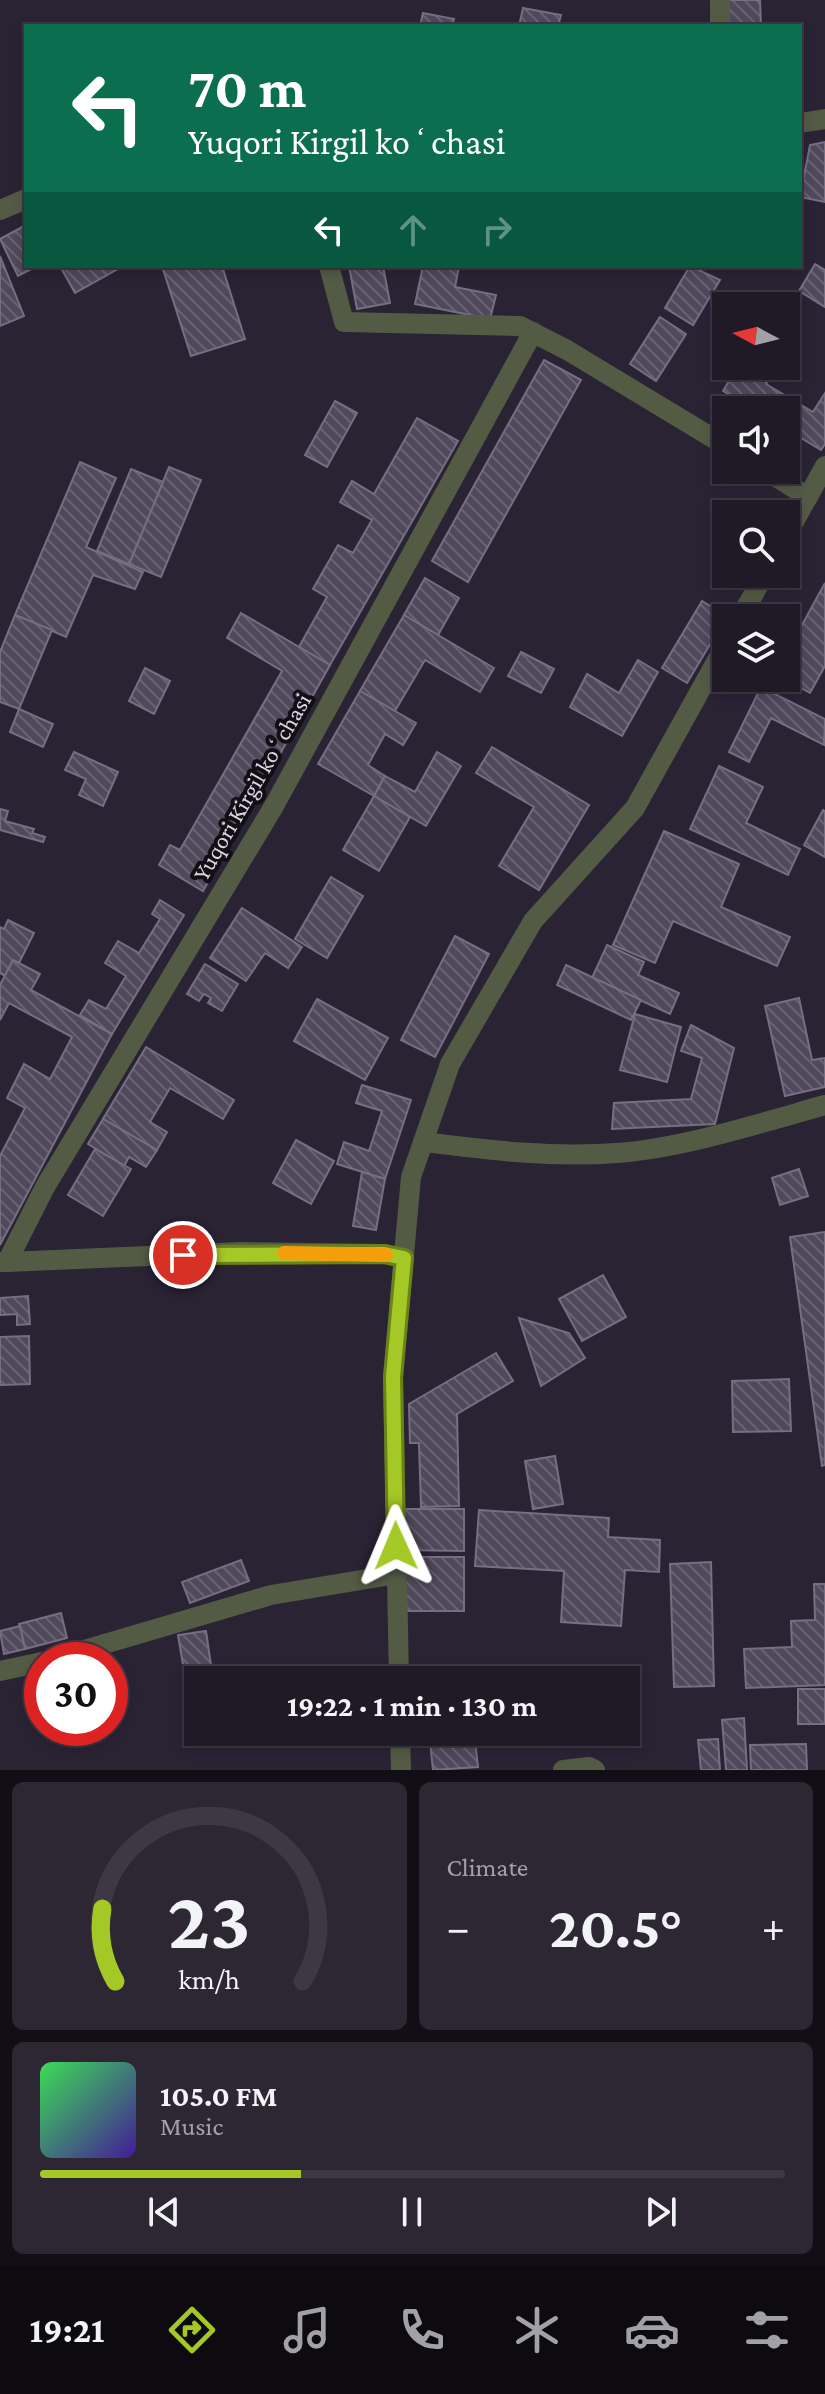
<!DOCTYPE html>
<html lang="en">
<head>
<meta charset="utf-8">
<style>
  body { margin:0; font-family:"Crimson Pro",serif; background:#2d2733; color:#f1f3f6; height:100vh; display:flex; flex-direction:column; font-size:30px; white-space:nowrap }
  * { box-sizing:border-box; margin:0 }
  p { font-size:26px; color:#a2a1a7 }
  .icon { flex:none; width:44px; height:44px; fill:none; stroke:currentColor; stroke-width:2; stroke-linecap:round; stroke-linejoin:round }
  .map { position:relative; height:1770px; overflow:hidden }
  .side { display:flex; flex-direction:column; gap:12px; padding:12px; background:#120e15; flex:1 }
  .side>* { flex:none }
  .hud { position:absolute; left:24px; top:24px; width:778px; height:244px; border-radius:0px; box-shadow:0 4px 12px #0003,0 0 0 2px #3d3844; background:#0b6e4f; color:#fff; overflow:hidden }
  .needle { width:52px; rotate:277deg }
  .fabs { position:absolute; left:712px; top:292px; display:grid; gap:16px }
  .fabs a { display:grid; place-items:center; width:88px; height:88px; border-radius:0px; background:#201a27; box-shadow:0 4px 12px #0003,0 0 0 2px #3d3844; font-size:40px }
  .speed { position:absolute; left:24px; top:1642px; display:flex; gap:16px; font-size:40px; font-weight:700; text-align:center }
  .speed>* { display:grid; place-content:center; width:104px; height:104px; border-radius:50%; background:#201a27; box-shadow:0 4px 12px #0003,0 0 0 2px #3d3844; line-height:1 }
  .speed .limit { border:12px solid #d22; background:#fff; color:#111 }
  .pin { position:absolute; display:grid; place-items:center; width:68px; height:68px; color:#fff; margin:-34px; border:4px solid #fff; border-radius:50%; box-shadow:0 2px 8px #0007 }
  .me { position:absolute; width:88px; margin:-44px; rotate:359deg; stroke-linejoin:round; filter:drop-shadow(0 0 6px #0008) }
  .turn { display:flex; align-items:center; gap:28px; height:168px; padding:0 32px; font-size:36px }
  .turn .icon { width:104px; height:104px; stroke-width:2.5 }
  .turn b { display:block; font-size:56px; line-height:68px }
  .lanes { display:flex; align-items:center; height:76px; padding:0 32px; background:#0003; justify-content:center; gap:40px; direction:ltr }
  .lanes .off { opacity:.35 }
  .big { font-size:60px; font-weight:700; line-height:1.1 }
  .side .card { flex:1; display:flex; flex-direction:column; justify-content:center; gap:12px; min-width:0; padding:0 28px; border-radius:12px; background:#2d2733 }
  .side .dial { align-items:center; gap:0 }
  .dial svg { height:208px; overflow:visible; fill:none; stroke:#3d3844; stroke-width:7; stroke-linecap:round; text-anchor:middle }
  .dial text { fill:#f1f3f6; stroke:none }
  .song { display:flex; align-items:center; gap:24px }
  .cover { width:96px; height:96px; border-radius:12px; background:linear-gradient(135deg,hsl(130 70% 55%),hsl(260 70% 35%)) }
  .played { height:8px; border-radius:4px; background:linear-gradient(90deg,#a4c825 35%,#3d3844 35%) }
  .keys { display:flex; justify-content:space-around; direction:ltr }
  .heat { display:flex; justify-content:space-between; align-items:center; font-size:44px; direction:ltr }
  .side .tiles { flex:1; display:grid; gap:12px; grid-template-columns:1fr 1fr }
  .card:last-child { grid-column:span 2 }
  .trip { position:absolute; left:184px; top:1666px; width:456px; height:80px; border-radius:0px; background:#201a27; box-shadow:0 4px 12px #0003,0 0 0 2px #3d3844; font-weight:700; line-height:80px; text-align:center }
  .tabs { display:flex; height:128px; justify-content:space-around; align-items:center; background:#0d0a10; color:#a2a1a7 }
  .tabs .icon { width:56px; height:56px }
  .tabs .current { color:#a4c825 }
  .tabs b { font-size:36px; color:#f1f3f6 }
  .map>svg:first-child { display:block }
</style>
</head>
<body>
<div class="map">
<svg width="825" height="1770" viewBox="0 0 825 1770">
  <defs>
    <pattern id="building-back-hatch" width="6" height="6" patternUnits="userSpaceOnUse" patternTransform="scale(2)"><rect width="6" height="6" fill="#50495c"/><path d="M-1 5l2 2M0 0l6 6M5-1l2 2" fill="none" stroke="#696273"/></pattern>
  </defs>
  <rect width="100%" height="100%" fill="#2a2334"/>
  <!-- building -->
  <g fill="url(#building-back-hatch)" stroke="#766e83" stroke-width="2">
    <polygon points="726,0 760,0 761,26 727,26"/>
    <polygon points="523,8 561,15 558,26 519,26"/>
    <polygon points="423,13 454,19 452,26 420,26"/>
    <polygon points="825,142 825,202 800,197 810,145"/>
    <polygon points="26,225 26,266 37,266 18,276 0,239"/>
    <polygon points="0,256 24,316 0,326"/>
    <polygon points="815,264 825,270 825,307 799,291"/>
    <polygon points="60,266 116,266 118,269 75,293"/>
    <polygon points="171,266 222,266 245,339 191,356 163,269"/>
    <polygon points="349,266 383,266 390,303 357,309"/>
    <polygon points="423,266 459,266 455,287 496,295 490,319 415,304"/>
    <polygon points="690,266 720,280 693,325 665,308"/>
    <polygon points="660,317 686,334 656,381 630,364"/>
    <polygon points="544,360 581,380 468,582 432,561"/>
    <polygon points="738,366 776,367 766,384 813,412 825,393 825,444 821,450 786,429 786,410 755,410 723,391"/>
    <polygon points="335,401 357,413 327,467 305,455"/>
    <polygon points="417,418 458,441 330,665 299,647 327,597 313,589 338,545 353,553 372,520 340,502 352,481 374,494"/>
    <polygon points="80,462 116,478 86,547 143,572 135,589 93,575 66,637 15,615"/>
    <polygon points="169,467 201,480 161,577 129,564"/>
    <polygon points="131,469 163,482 129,564 97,551"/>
    <polygon points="425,578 459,598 438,635 404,615"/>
    <polygon points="825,583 825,666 810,693 783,678 786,678 786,654"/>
    <polygon points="702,601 727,616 687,683 662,668"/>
    <polygon points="241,613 330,665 203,891 159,865 170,845 180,850 282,671 227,638"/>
    <polygon points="15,615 52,630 19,709 0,702 0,652"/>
    <polygon points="404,615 494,668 480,692 425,660 395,711 360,691"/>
    <polygon points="521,652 554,669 541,693 508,676"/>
    <polygon points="638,660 658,672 622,736 570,707 587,674 619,693"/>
    <polygon points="145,668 170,681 154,714 129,701"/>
    <polygon points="761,687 825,719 824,745 771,718 749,762 729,752"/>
    <polygon points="360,691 416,723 403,745 385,734 368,765 385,776 374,796 318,764"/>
    <polygon points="19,709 53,724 43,747 10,732"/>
    <polygon points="492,747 589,805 539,890 499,866 534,807 476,773"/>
    <polygon points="74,752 118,772 103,806 79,795 86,779 65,770"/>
    <polygon points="437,752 461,766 426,826 374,796 385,776 415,792"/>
    <polygon points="719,766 763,787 746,823 800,849 788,875 690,829"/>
    <polygon points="374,796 410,817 379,871 343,850"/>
    <polygon points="0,809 8,811 5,821 34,829 32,833 45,837 43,842 0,830"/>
    <polygon points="823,810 825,811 825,857 804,845"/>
    <polygon points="664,831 739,864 721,907 790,937 777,966 673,921 655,963 613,945"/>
    <polygon points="331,877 363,896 327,958 295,939"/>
    <polygon points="160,900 184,915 112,1034 80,1015 89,1000 106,1009 126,976 105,963 118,941 139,953 160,919 152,914"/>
    <polygon points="242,908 302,947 288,968 265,953 246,981 210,958"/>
    <polygon points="8,920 34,933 11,979 0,973 0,927 4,929"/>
    <polygon points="455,936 489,954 435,1057 401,1040"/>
    <polygon points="607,945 644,962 638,975 679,993 670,1014 592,978"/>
    <polygon points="13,960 40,974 31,990 112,1034 0,1245 0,1156 25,1108 7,1098 24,1064 50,1079 72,1037 9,1003 0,1020 0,985"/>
    <polygon points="205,964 238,984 222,1011 208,1003 211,998 204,994 199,1001 187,994"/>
    <polygon points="566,965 641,1000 631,1020 557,985"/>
    <polygon points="799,998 812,1060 825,1058 825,1087 785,1096 765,1006"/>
    <polygon points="317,999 388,1038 365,1080 294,1041"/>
    <polygon points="635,1014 681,1027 667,1082 620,1070"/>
    <polygon points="691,1025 734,1048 715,1124 612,1129 614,1103 691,1099 702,1058 681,1051"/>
    <polygon points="146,1047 234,1100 223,1119 170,1088 150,1122 167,1132 157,1150 103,1119"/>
    <polygon points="362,1085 411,1100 385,1179 337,1164 344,1142 369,1151 382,1111 356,1103"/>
    <polygon points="103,1119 157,1150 146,1167 129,1157 124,1166 88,1144"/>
    <polygon points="296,1140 334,1161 311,1204 273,1183"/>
    <polygon points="95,1149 131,1169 103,1216 68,1195"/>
    <polygon points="799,1169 808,1196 780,1205 772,1178"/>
    <polygon points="362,1172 385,1179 376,1230 353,1226"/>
    <polygon points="825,1232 825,1465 822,1466 790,1237"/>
    <polygon points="603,1275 626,1317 582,1341 559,1299"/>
    <polygon points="28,1296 30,1324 17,1325 17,1314 0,1315 0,1298"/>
    <polygon points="519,1318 569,1333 585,1358 541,1386"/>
    <polygon points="29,1336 30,1384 0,1385 0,1337"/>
    <polygon points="496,1353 513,1381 457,1414 459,1506 421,1507 419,1443 410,1443 409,1404"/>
    <polygon points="789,1379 791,1431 733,1432 732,1381"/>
    <polygon points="555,1456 563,1504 533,1509 525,1461"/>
    <polygon points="401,1509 464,1509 464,1551 401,1550"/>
    <polygon points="479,1510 609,1518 608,1537 660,1540 659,1572 625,1570 621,1626 561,1622 564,1571 475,1566"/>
    <rect x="401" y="1557" width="63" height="54"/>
    <polygon points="241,1560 249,1581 190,1603 182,1582"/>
    <polygon points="711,1562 714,1686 674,1687 670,1564"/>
    <polygon points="814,1584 825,1584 825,1685 746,1688 744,1649 792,1647 791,1621 815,1620"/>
    <polygon points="61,1613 67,1638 25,1649 19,1624"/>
    <polygon points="20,1626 25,1649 4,1654 0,1631"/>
    <polygon points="206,1631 213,1679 186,1683 178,1635"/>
    <polygon points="547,1672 548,1680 469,1680"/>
    <rect x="798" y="1689" width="27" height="35"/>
    <polygon points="744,1718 747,1770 726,1770 722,1720"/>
    <polygon points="429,1732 474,1732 478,1767 433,1770"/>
    <polygon points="718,1739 720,1770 701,1770 698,1740"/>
    <polygon points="806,1744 807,1770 751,1770 750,1745"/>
  </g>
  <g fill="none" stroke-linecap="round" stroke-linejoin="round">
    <!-- street -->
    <g stroke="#545b45" stroke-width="20">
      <polyline points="720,26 720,0"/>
      <polyline points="800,123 825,119"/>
      <polyline points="0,210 26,199"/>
      <polyline points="329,266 344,322 520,326 567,350 726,446"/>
      <polyline points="765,470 808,497"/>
      <polyline points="786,536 825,466"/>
      <polyline points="740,618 765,574"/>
      <path d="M423,1142C488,1150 551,1158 617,1153C683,1148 761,1123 825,1105"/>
      <polyline points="0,1262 7,1262 45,1187 274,806 533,332"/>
      <polyline points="7,1262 241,1252 384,1254 404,1258"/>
      <polyline points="50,1660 271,1595 397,1574"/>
      <polyline points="0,1671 42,1662"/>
      <polyline points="399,1680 393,1377 411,1177 450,1064 533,921 635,808 726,644"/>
      <polyline points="400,1732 401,1770"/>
      <polyline points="563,1770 589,1767 595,1770"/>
    </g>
  </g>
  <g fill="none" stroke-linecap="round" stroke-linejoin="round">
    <!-- route casing -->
    <g stroke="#6b8218" stroke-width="20">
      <polyline id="route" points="183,1255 384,1254 404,1258 393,1377 396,1546"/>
    </g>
    <!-- route -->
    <use href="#route" stroke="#a4c825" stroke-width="14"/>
    <!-- slow -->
    <polyline stroke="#f59e0b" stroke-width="14" points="284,1253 386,1255"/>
  </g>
  <g text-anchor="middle" stroke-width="8" stroke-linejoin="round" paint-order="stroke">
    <!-- street labels -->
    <g font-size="24" fill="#d9d5e0" stroke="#110e16">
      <text transform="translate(252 787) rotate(-60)" y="8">Yuqori Kirgil koʻchasi</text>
    </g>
  </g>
</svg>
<div class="fabs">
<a><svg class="needle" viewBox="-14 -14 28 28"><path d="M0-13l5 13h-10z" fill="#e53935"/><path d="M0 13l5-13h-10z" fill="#a2a1a7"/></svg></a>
<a><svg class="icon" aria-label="sound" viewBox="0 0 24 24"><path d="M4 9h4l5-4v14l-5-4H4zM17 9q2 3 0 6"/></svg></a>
<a><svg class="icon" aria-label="search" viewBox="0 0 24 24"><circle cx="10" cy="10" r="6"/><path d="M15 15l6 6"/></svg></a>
<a><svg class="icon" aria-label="layers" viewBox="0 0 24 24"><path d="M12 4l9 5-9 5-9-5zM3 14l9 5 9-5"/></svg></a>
</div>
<div class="speed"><div class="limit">30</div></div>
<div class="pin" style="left:183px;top:1255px;background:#d93025"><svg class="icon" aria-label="arrive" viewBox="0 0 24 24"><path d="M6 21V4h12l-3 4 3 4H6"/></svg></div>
<svg class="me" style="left:396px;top:1546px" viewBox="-20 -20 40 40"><path d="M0-17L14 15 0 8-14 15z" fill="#a4c825" stroke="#fff" stroke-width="4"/></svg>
<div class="trip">19:22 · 1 min · 130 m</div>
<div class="hud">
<div class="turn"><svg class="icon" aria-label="left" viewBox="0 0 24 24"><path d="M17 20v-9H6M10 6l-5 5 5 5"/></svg><div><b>70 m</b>Yuqori Kirgil koʻchasi</div></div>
<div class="lanes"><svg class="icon" aria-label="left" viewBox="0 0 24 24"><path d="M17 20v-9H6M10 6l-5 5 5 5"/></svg><svg class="icon off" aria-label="ahead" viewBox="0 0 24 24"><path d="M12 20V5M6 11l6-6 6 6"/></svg><svg class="icon off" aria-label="right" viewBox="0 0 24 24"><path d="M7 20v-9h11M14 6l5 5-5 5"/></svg></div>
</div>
</div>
<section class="side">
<div class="tiles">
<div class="card dial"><svg viewBox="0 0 100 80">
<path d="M14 69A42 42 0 1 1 86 69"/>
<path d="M14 69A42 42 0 0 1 9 41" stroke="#a4c825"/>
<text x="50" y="56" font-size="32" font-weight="700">23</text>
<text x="50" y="72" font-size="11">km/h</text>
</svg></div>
<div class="card"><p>Climate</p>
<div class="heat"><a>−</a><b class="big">20.5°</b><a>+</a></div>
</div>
<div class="card">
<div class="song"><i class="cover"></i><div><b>105.0 FM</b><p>Music</p></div></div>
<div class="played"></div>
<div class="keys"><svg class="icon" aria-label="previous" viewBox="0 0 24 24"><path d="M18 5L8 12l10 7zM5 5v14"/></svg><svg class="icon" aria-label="pause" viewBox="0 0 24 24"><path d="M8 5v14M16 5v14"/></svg><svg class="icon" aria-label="next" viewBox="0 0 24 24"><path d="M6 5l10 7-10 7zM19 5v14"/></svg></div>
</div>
</div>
</section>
<nav class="tabs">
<b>19:21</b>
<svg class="icon current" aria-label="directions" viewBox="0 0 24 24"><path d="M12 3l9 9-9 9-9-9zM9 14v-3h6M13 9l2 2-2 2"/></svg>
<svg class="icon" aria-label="music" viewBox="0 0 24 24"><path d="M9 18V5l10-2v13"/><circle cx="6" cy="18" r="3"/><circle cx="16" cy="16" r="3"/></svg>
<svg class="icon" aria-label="phone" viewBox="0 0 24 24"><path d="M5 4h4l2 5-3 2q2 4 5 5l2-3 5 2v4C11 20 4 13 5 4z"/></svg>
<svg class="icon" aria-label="climate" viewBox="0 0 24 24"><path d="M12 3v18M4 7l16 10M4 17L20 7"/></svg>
<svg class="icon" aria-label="car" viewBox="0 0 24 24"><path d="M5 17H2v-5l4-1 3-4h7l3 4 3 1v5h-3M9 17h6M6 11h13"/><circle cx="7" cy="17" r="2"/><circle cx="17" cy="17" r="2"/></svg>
<svg class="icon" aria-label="filters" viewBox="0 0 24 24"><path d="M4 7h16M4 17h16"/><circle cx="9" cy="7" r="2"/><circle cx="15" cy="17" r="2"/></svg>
</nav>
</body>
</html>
